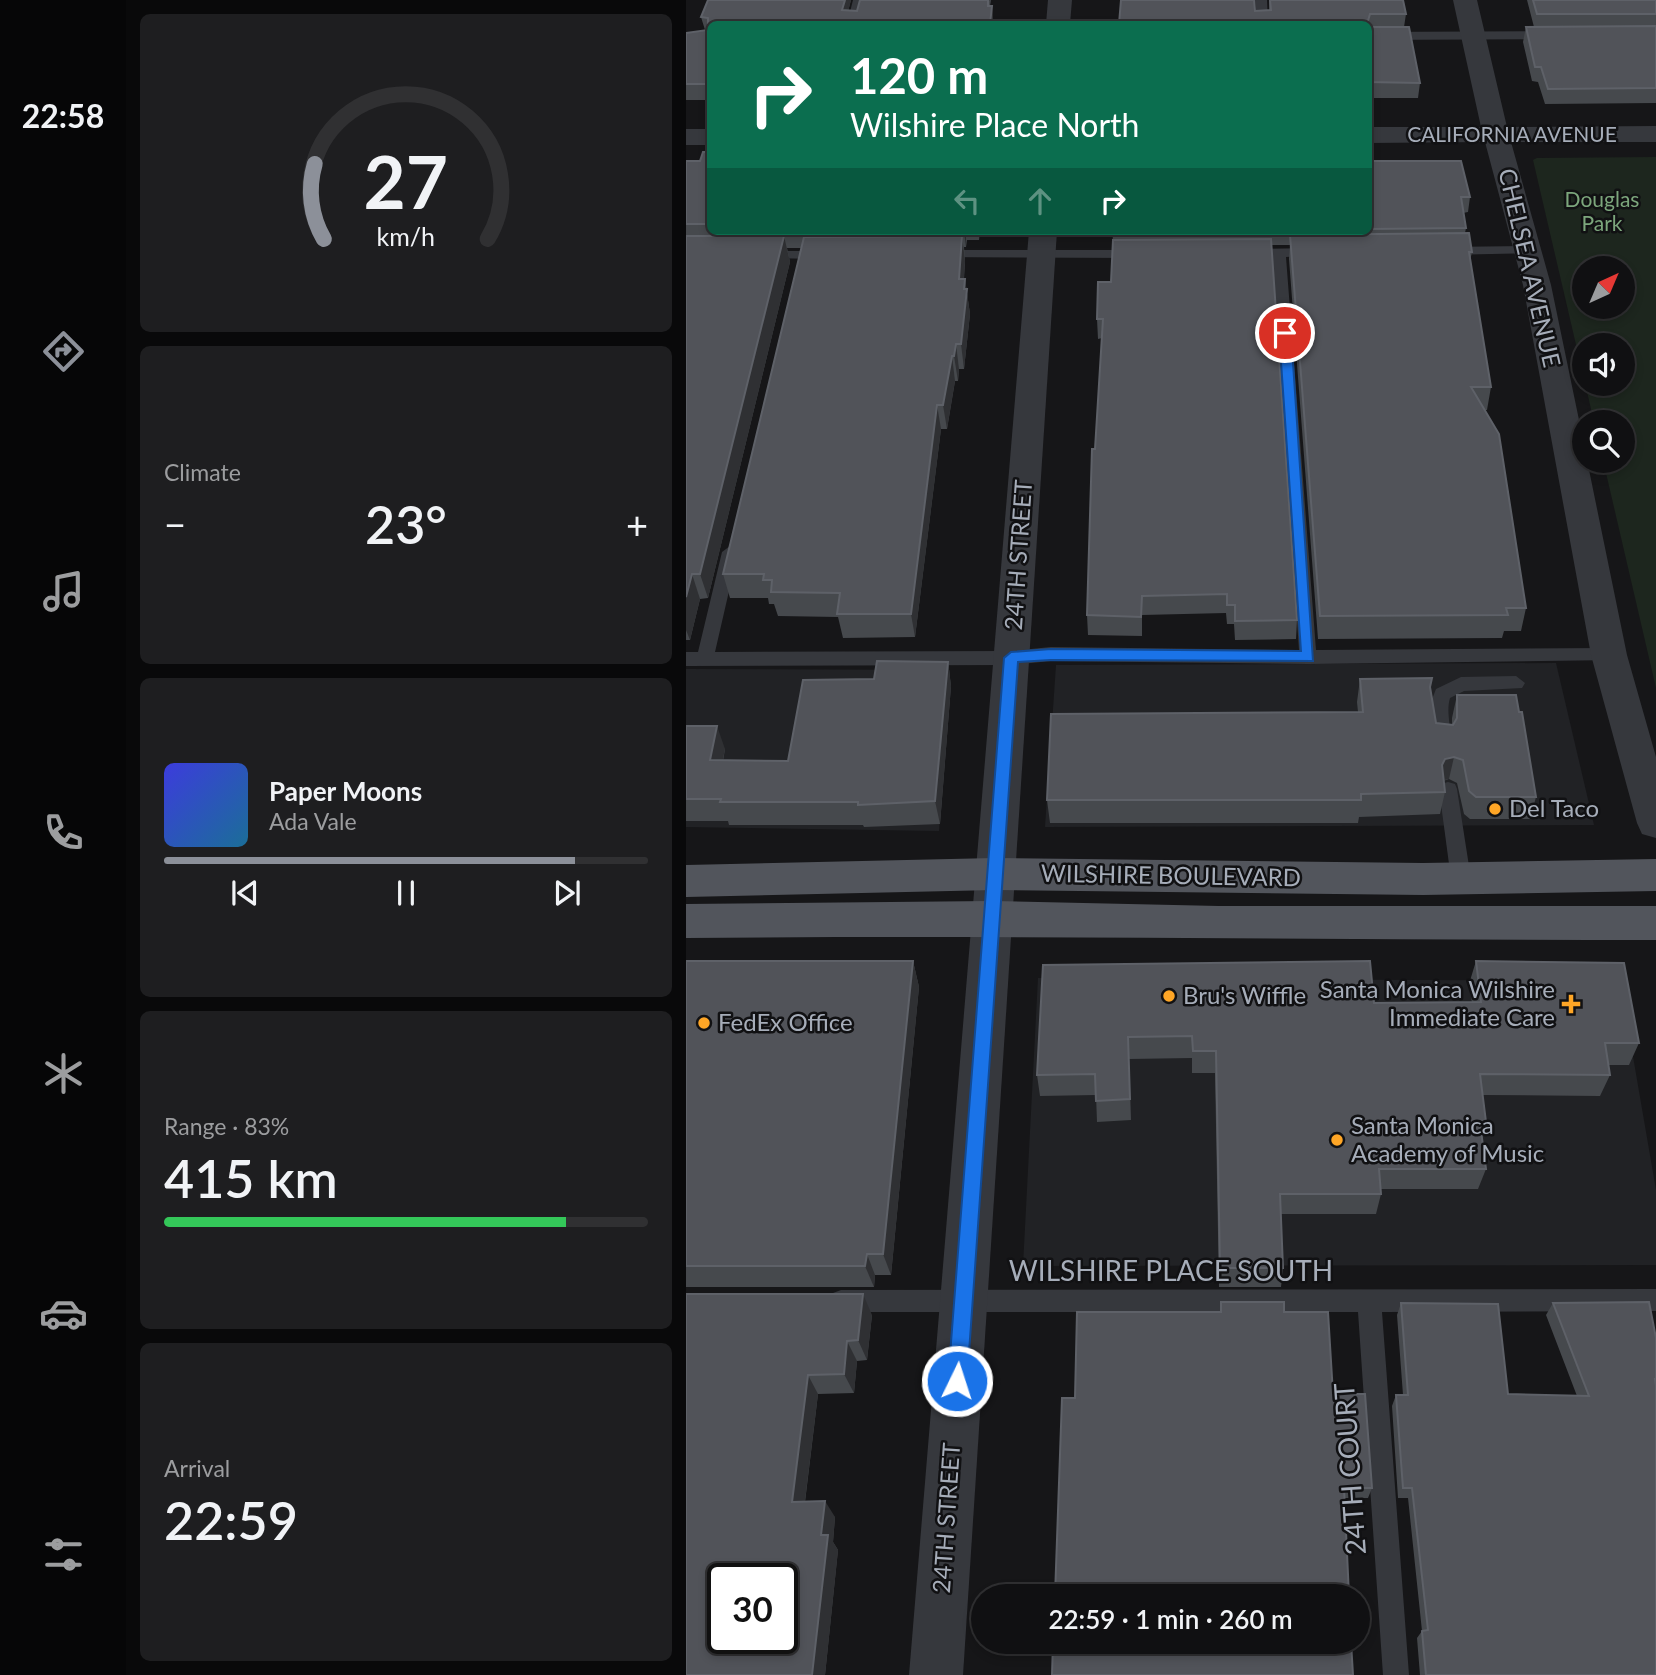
<!DOCTYPE html>
<html lang="en">
<head>
<meta charset="utf-8">
<style>
  body { margin:0; font-family:Lato,sans-serif; background:#1e1e20; color:#f1f3f6; height:100vh; display:flex; flex-direction:column; font-size:26px; white-space:nowrap }
  * { box-sizing:border-box; margin:0 }
  p { font-size:23px; color:#9c9d9f }
  .icon { flex:none; width:38px; height:38px; fill:none; stroke:currentColor; stroke-width:2; stroke-linecap:round; stroke-linejoin:round }
  .map { position:relative; flex:1; overflow:hidden }
  .panel { display:flex; flex-direction:column; gap:14px; padding:14px; background:#09090a; width:560px }
  .panel>* { flex:none }
  .hud { position:absolute; left:21px; top:21px; width:665px; height:214px; border-radius:10px; box-shadow:0 4px 10px #0003,0 0 0 2px #303032; background:#0b6e4f; color:#fff; overflow:hidden }
  .needle { width:46px; rotate:44deg }
  .tools { position:absolute; left:886px; top:256px; display:grid; gap:14px }
  .tools a { display:grid; place-items:center; width:63px; height:63px; border-radius:50%; background:#101012; box-shadow:0 4px 10px #0003,0 0 0 2px #303032; font-size:35px }
  .speed { position:absolute; left:21px; top:1563px; display:flex; gap:14px; font-size:35px; font-weight:700; text-align:center }
  .speed>* { display:grid; place-content:center; width:91px; height:91px; border-radius:50%; background:#101012; box-shadow:0 4px 10px #0003,0 0 0 2px #303032; line-height:1 }
  .speed .limit { border:4px solid #111; border-radius:10px; background:#fff; color:#111 }
  .pin { position:absolute; display:grid; place-items:center; width:60px; height:60px; color:#fff; margin:-30px; border:4px solid #fff; border-radius:50%; box-shadow:0 2px 7px #0007 }
  .me { position:absolute; width:77px; margin:-38px; rotate:4deg; stroke-linejoin:round; filter:drop-shadow(0 0 5px #0008) }
  .turn { display:flex; align-items:center; gap:24px; height:147px; padding:0 28px; font-size:32px }
  .turn .icon { width:91px; height:91px; stroke-width:2.5 }
  .turn b { display:block; font-size:49px; line-height:60px }
  .lanes { display:flex; align-items:center; height:66px; padding:0 28px; background:#0003; justify-content:center; gap:35px; direction:ltr }
  .lanes .off { opacity:.35 }
  .big { font-size:52px; font-weight:600; line-height:1.1 }
  .panel .widget { flex:1; display:flex; flex-direction:column; justify-content:center; gap:10px; min-width:0; padding:0 24px; border-radius:10px; background:#1e1e20 }
  .panel .dial { align-items:center; gap:0 }
  .dial svg { height:182px; overflow:visible; fill:none; stroke:#303032; stroke-width:7; stroke-linecap:round; text-anchor:middle }
  .dial text { fill:#f1f3f6; stroke:none }
  .song { display:flex; align-items:center; gap:21px }
  .cover { width:84px; height:84px; border-radius:10px; background:linear-gradient(135deg,hsl(240 70% 55%),hsl(200 70% 35%)) }
  .played { height:7px; border-radius:4px; background:linear-gradient(90deg,#8c9099 85%,#303032 85%) }
  .keys { display:flex; justify-content:space-around; direction:ltr }
  .heat { display:flex; justify-content:space-between; align-items:center; font-size:38px; direction:ltr }
  .charge { height:10px; border-radius:5px; background:linear-gradient(90deg,#34c759 83%,#303032 0) }
  .trip { position:absolute; left:285px; top:1584px; width:399px; height:70px; border-radius:35px; background:#101012; box-shadow:0 4px 10px #0003,0 0 0 2px #303032; font-weight:600; line-height:70px; text-align:center }
  main { display:flex; flex:1; min-height:0 }
  .tabs { display:flex; flex-direction:column; width:126px; justify-content:space-around; align-items:center; background:#060607; color:#9c9d9f }
  .tabs .icon { width:49px; height:49px }
  .tabs .selected { color:#8c9099 }
  .tabs b { font-size:32px; color:#f1f3f6 }
  .map>svg:first-child { display:block }
</style>
</head>
<body>
<main>
<nav class="tabs">
<b>22:58</b>
<svg class="icon selected" aria-label="directions" viewBox="0 0 24 24"><path d="M12 3l9 9-9 9-9-9zM9 14v-3h6M13 9l2 2-2 2"/></svg>
<svg class="icon" aria-label="music" viewBox="0 0 24 24"><path d="M9 18V5l10-2v13"/><circle cx="6" cy="18" r="3"/><circle cx="16" cy="16" r="3"/></svg>
<svg class="icon" aria-label="phone" viewBox="0 0 24 24"><path d="M5 4h4l2 5-3 2q2 4 5 5l2-3 5 2v4C11 20 4 13 5 4z"/></svg>
<svg class="icon" aria-label="climate" viewBox="0 0 24 24"><path d="M12 3v18M4 7l16 10M4 17L20 7"/></svg>
<svg class="icon" aria-label="car" viewBox="0 0 24 24"><path d="M5 17H2v-5l4-1 3-4h7l3 4 3 1v5h-3M9 17h6M6 11h13"/><circle cx="7" cy="17" r="2"/><circle cx="17" cy="17" r="2"/></svg>
<svg class="icon" aria-label="filters" viewBox="0 0 24 24"><path d="M4 7h16M4 17h16"/><circle cx="9" cy="7" r="2"/><circle cx="15" cy="17" r="2"/></svg>
</nav>
<section class="panel">
<div class="widget dial"><svg viewBox="0 0 100 80">
<path d="M14 69A42 42 0 1 1 86 69"/>
<path d="M14 69A42 42 0 0 1 10 36" stroke="#8c9099"/>
<text x="50" y="56" font-size="32" font-weight="700">27</text>
<text x="50" y="72" font-size="11">km/h</text>
</svg></div>
<div class="widget"><p>Climate</p>
<div class="heat"><a>−</a><b class="big">23°</b><a>+</a></div>
</div>
<div class="widget">
<div class="song"><i class="cover"></i><div><b>Paper Moons</b><p>Ada Vale</p></div></div>
<div class="played"></div>
<div class="keys"><svg class="icon" aria-label="previous" viewBox="0 0 24 24"><path d="M18 5L8 12l10 7zM5 5v14"/></svg><svg class="icon" aria-label="pause" viewBox="0 0 24 24"><path d="M8 5v14M16 5v14"/></svg><svg class="icon" aria-label="next" viewBox="0 0 24 24"><path d="M6 5l10 7-10 7zM19 5v14"/></svg></div>
</div>
<div class="widget"><p>Range · 83%</p><b class="big">415 km</b><div class="charge"></div></div>
<div class="widget"><p>Arrival</p><b class="big">22:59</b></div>
</section>
<div class="map">
<svg width="970" height="1675" viewBox="0 0 970 1675">
  <rect width="100%" height="100%" fill="#161618"/>
  <!-- built -->
  <g fill="#212225">
    <polygon points="870,663 908,825 359,827 370,665"/>
    <polygon points="0,669 264,670 253,831 0,827"/>
    <polygon points="352,978 934,981 970,1190 970,1265 337,1266"/>
  </g>
  <!-- green -->
  <path fill="#1d261e" fill-rule="evenodd" d="M970,157V688L917,460H936V422H908L899,383H936V345H898V379L847,160L851,158ZM898,268H936V306H898Z"/>
  <g fill="none" stroke-linecap="round" stroke-linejoin="round">
    <!-- lane -->
    <g fill="#36383d" fill-rule="evenodd">
      <polygon points="167,0 179,0 173,24 161,24"/>
      <polygon points="569,0 581,0 582,24 570,24"/>
      <polygon points="682,32 863,31 869,35 863,39 682,40"/>
      <polygon points="842,246 849,250 847,253 759,255 752,251 759,247"/>
      <polygon points="628,248 633,249 633,255 600,257 630,650 923,648 932,655 929,660 622,664 365,661 325,665 0,666 0,652 12,652 36,552 44,546 52,552 29,652 325,651 365,647 613,650 586,257 560,257 553,253 560,249"/>
      <polygon points="252,250 453,250 460,254 453,258 247,257 245,254"/>
      <polygon points="77,251 138,251 145,255 138,259 72,258 72,252"/>
      <path d="M830,676L839,683L836,688L778,691L764,698C759,714 768,732 762,746H748L742,710L750,689L775,677Z"/>
      <polygon points="762,782 769,784 771,789 785,879 782,885 768,885 765,879 753,789 755,784"/>
      <polygon points="970,1289 970,1311 696,1312 723,1675 697,1675 672,1312 155,1312 147,1309 143,1301 147,1293 155,1290"/>
    </g>
    <!-- street -->
    <g fill="#36383d" fill-rule="evenodd">
      <polygon points="362,0 386,0 384,24 360,24"/>
      <polygon points="767,0 791,0 821,127 970,126 970,142 825,142 865,285 898,444 898,460 901,460 941,655 970,757 970,838 956,834 951,823 905,655 837,285 799,142 682,143 682,127 795,127"/>
      <rect x="0" y="129" width="24" height="16"/>
      <polygon points="343,231 371,231 277,1675 223,1675"/>
    </g>
    <!-- primary -->
    <g fill="#52555c" fill-rule="evenodd">
      <polygon points="309,858 737,863 970,859 970,891 737,895 309,890 0,897 0,865"/>
      <path d="M306,901L533,906H970V940C647,940 323,935 0,938V904Z"/>
    </g>
  </g>
  <!-- wall -->
  <g fill="#46494d">
    <polygon points="22,0 165,0 162,11 171,11 305,0 304,6 306,6 307,21 307,24 24,24 24,100 0,100 0,33 19,30 15,17"/>
    <polygon points="583,0 717,0 720,14 718,27 734,83 732,98 682,98 682,24 433,24 569,11 583,10"/>
    <polygon points="841,0 970,0 970,103 859,104 852,82 846,81 837,42 840,27 848,27"/>
    <polygon points="24,152 24,231 294,231 293,240 281,240 280,247 278,247 279,261 278,279 279,279 284,314 278,369 273,369 272,381 269,381 261,429 255,429 229,637 157,638 152,617 92,616 88,604 83,604 82,598 44,598 37,574 115,248 101,248 104,262 22,598 14,599 4,640 0,640 0,161 14,161"/>
    <polygon points="682,161 784,197 782,212 777,213 780,228 779,233 786,252 784,261 805,387 801,410 799,410 840,608 835,631 818,631 816,638 632,639 603,259 604,245 585,245 611,620 610,639 549,640 548,624 541,624 540,613 456,615 456,636 402,635 401,615 409,449 416,338 412,339 411,319 425,282 427,231 682,231"/>
    <polygon points="262,662 265,686 254,824 178,827 177,825 43,825 42,821 0,821 0,726 39,749 37,761 102,761 188,679"/>
    <polygon points="746,678 744,689 750,723 766,725 766,718 771,695 833,712 850,797 844,819 784,819 778,814 771,783 763,779 757,781 759,792 754,814 673,817 672,823 364,823 361,800 672,712 671,702 674,679"/>
    <polygon points="0,961 227,961 233,987 205,1275 189,1275 188,1287 0,1287"/>
    <polygon points="790,961 953,1043 943,1065 922,1065 924,1075 914,1096 797,1095 800,1122 796,1135 800,1169 792,1189 695,1189 695,1194 690,1214 595,1214 597,1268 595,1287 533,1287 529,1073 506,1073 506,1058 443,1059 445,1120 411,1122 410,1095 354,1096 351,1075 357,965 688,1003 786,1003 783,984"/>
    <polygon points="0,1294 186,1315 181,1360 171,1361 168,1393 132,1394 119,1502 149,1517 147,1542 152,1550 139,1675"/>
    <polygon points="535,1302 598,1312 647,1394 686,1488 682,1498 658,1498 389,1398 534,1312"/>
    <polygon points="715,1303 822,1394 891,1396 860,1315 867,1303 970,1338 970,1675 734,1675 731,1638 736,1631 722,1498 712,1498 706,1406 710,1395 717,1395 711,1315"/>
  </g>
  <!-- shaded-wall -->
  <g fill="#2f3033">
    <polygon points="159,0 165,0 159,24 156,10"/>
    <polygon points="306,6 307,24 304,24"/>
    <polygon points="278,231 280,231 280,247"/>
    <polygon points="98,236 104,262 22,598 14,574"/>
    <polygon points="276,236 279,261 276,303 273,279"/>
    <polygon points="279,279 284,314 278,369 275,344"/>
    <polygon points="270,344 273,369 272,381 268,356"/>
    <polygon points="266,356 269,381 261,429 257,405"/>
    <polygon points="251,405 255,429 229,637 225,614"/>
    <polygon points="6,574 14,599 4,640 0,630 0,597"/>
    <polygon points="262,662 265,686 254,824 249,801"/>
    <polygon points="31,726 39,749 32,783 24,760"/>
    <polygon points="768,757 763,779 754,781 756,765 759,759"/>
    <polygon points="227,961 233,987 205,1275 197,1254"/>
    <polygon points="800,1122 793,1143 794,1123"/>
    <polygon points="181,1254 189,1275 188,1287 179,1266"/>
    <polygon points="177,1294 186,1315 181,1360 172,1340"/>
    <polygon points="161,1341 171,1361 168,1393 158,1374"/>
    <polygon points="122,1375 132,1394 117,1517 106,1502"/>
    <polygon points="139,1501 149,1517 147,1542 152,1550 139,1675 126,1675 135,1535"/>
  </g>
  <!-- building -->
  <g fill="#515359" stroke="#5e6168" stroke-width="2" fill-rule="evenodd">
    <polygon points="22,0 159,0 156,10 171,11 174,0 302,0 302,6 306,6 304,24 24,24 24,84 0,84 0,33 22,30 22,18 15,17"/>
    <polygon points="435,0 568,0 569,11 585,10 584,0 717,0 720,14 684,14 681,24 433,24"/>
    <polygon points="847,0 970,0 970,14 851,14"/>
    <polygon points="682,26 684,27 723,27 734,83 682,82"/>
    <polygon points="970,26 970,88 862,89 855,67 849,67 840,27"/>
    <polygon points="17,152 24,152 24,224 0,224 0,161 14,161"/>
    <polygon points="682,161 775,161 784,197 775,197 780,228 682,229"/>
    <polygon points="783,233 786,252 783,252 805,387 785,387 813,434 840,608 820,608 822,615 634,616 604,235"/>
    <polygon points="0,236 98,236 14,574 6,574 0,597"/>
    <polygon points="276,236 273,279 279,279 278,289 281,289 275,344 270,344 268,356 266,356 257,405 251,405 225,614 151,614 154,593 85,592 86,580 77,580 78,574 37,574 118,237"/>
    <polygon points="585,239 611,620 549,621 549,605 541,605 541,594 456,596 455,617 401,615 406,449 409,449 417,319 411,319 412,282 425,282 427,240"/>
    <polygon points="191,661 262,662 249,801 172,805 172,802 34,802 35,799 0,799 0,726 31,726 24,760 102,761 117,680 188,679"/>
    <polygon points="746,678 744,687 750,723 767,725 771,718 771,695 830,695 833,712 836,712 850,797 790,797 783,791 777,760 768,757 759,759 756,765 759,792 675,794 675,800 361,800 365,714 677,712 674,679"/>
    <polygon points="0,961 227,961 197,1254 181,1254 179,1266 0,1266"/>
    <polygon points="684,961 688,1003 795,1002 790,961 938,963 953,1043 919,1043 924,1075 794,1074 800,1122 794,1123 800,1169 693,1169 695,1194 594,1194 597,1268 534,1268 530,1051 507,1051 506,1036 442,1037 444,1099 410,1101 409,1074 351,1075 357,965"/>
    <path d="M0,1294H177L172,1340L161,1341L158,1374L122,1375L106,1502L139,1501L135,1535H142L126,1675H0ZM37,1578H96V1638H37Z"/>
    <polygon points="535,1302 598,1302 598,1312 642,1312 647,1394 679,1394 686,1488 658,1488 663,1596 369,1596 376,1398 389,1398 391,1312 535,1312"/>
    <polygon points="963,1302 970,1338 970,1379 969,1379 970,1386 970,1675 740,1675 736,1631 742,1630 726,1488 717,1488 710,1395 722,1395 715,1303 812,1304 822,1394 903,1396 867,1303"/>
    <polygon points="367,1642 665,1642 667,1675 366,1675"/>
  </g>
  <!-- route -->
  <polygon fill="#1a73e8" stroke="#114b97" stroke-width="2" points="599,330 605,333 627,661 365,660 332,662 281,1381 278,1388 271,1391 264,1388 262,1381 318,658 325,652 365,649 615,651 593,333"/>
  <!-- markers -->
  <g fill="#ffa626" stroke="#111113" stroke-width="2.5">
    <circle cx="809" cy="809" r="7"/>
    <circle cx="483" cy="996" r="7"/>
    <path d="M881.5 993.5h7v7h7v7h-7v7h-7v-7h-7v-7h7z"/>
    <circle cx="18" cy="1023" r="7"/>
    <circle cx="651" cy="1140" r="7"/>
  </g>
  <g text-anchor="middle" stroke-width="5" stroke-linejoin="round" paint-order="stroke">
    <!-- far-street labels -->
    <g font-size="21" fill="#a6adb9" stroke="#111113">
      <text x="826" y="142">CALIFORNIA AVENUE</text>
    </g>
    <!-- far-park labels -->
    <g font-size="21" fill="#7ca67c" stroke="#111113">
      <text x="916" y="207">Douglas<tspan x="916" dy="24">Park</tspan></text>
    </g>
    <!-- street labels -->
    <g font-size="24" fill="#a6adb9" stroke="#111113">
      <text transform="translate(843 268) rotate(77)" y="8">CHELSEA AVENUE</text>
      <text transform="translate(333 555) rotate(-86)" y="8">24TH STREET</text>
      <text transform="translate(485 876) rotate(1)" y="8">WILSHIRE BOULEVARD</text>
      <text transform="translate(261 1518) rotate(-86)" y="8">24TH STREET</text>
    </g>
    <!-- poi labels -->
    <g font-size="24" fill="#a6adb9" stroke="#111113" text-anchor="start">
      <text x="823" y="817">Del Taco</text>
      <text x="869" y="998" text-anchor="end">Santa Monica Wilshire<tspan x="869" dy="28">Immediate Care</tspan></text>
      <text x="497" y="1004">Bru's Wiffle</text>
      <text x="32" y="1031">FedEx Office</text>
      <text x="665" y="1134">Santa Monica<tspan x="665" dy="28">Academy of Music</tspan></text>
    </g>
    <!-- near-street labels -->
    <g font-size="28" fill="#a6adb9" stroke="#111113">
      <text x="485" y="1281">WILSHIRE PLACE SOUTH</text>
      <text transform="translate(664 1469) rotate(-94)" y="10">24TH COURT</text>
    </g>
  </g>
</svg>
<div class="tools">
<a><svg class="needle" viewBox="-14 -14 28 28"><path d="M0-13l5 13h-10z" fill="#e53935"/><path d="M0 13l5-13h-10z" fill="#9c9d9f"/></svg></a>
<a><svg class="icon" aria-label="sound" viewBox="0 0 24 24"><path d="M4 9h4l5-4v14l-5-4H4zM17 9q2 3 0 6"/></svg></a>
<a><svg class="icon" aria-label="search" viewBox="0 0 24 24"><circle cx="10" cy="10" r="6"/><path d="M15 15l6 6"/></svg></a>
</div>
<div class="speed"><div class="limit">30</div></div>
<div class="pin" style="left:599px;top:333px;background:#d93025"><svg class="icon" aria-label="arrive" viewBox="0 0 24 24"><path d="M6 21V4h12l-3 4 3 4H6"/></svg></div>
<svg class="me" style="left:271px;top:1381px" viewBox="-20 -20 40 40"><circle r="17" fill="#1a73e8" stroke="#fff" stroke-width="3"/><path d="M0-11L8 9 0 5-8 9z" fill="#fff"/></svg>
<div class="trip">22:59 · 1 min · 260 m</div>
<div class="hud">
<div class="turn"><svg class="icon" aria-label="right" viewBox="0 0 24 24"><path d="M7 20v-9h11M14 6l5 5-5 5"/></svg><div><b>120 m</b>Wilshire Place North</div></div>
<div class="lanes"><svg class="icon off" aria-label="left" viewBox="0 0 24 24"><path d="M17 20v-9H6M10 6l-5 5 5 5"/></svg><svg class="icon off" aria-label="ahead" viewBox="0 0 24 24"><path d="M12 20V5M6 11l6-6 6 6"/></svg><svg class="icon" aria-label="right" viewBox="0 0 24 24"><path d="M7 20v-9h11M14 6l5 5-5 5"/></svg></div>
</div>
</div>
</main>
</body>
</html>
